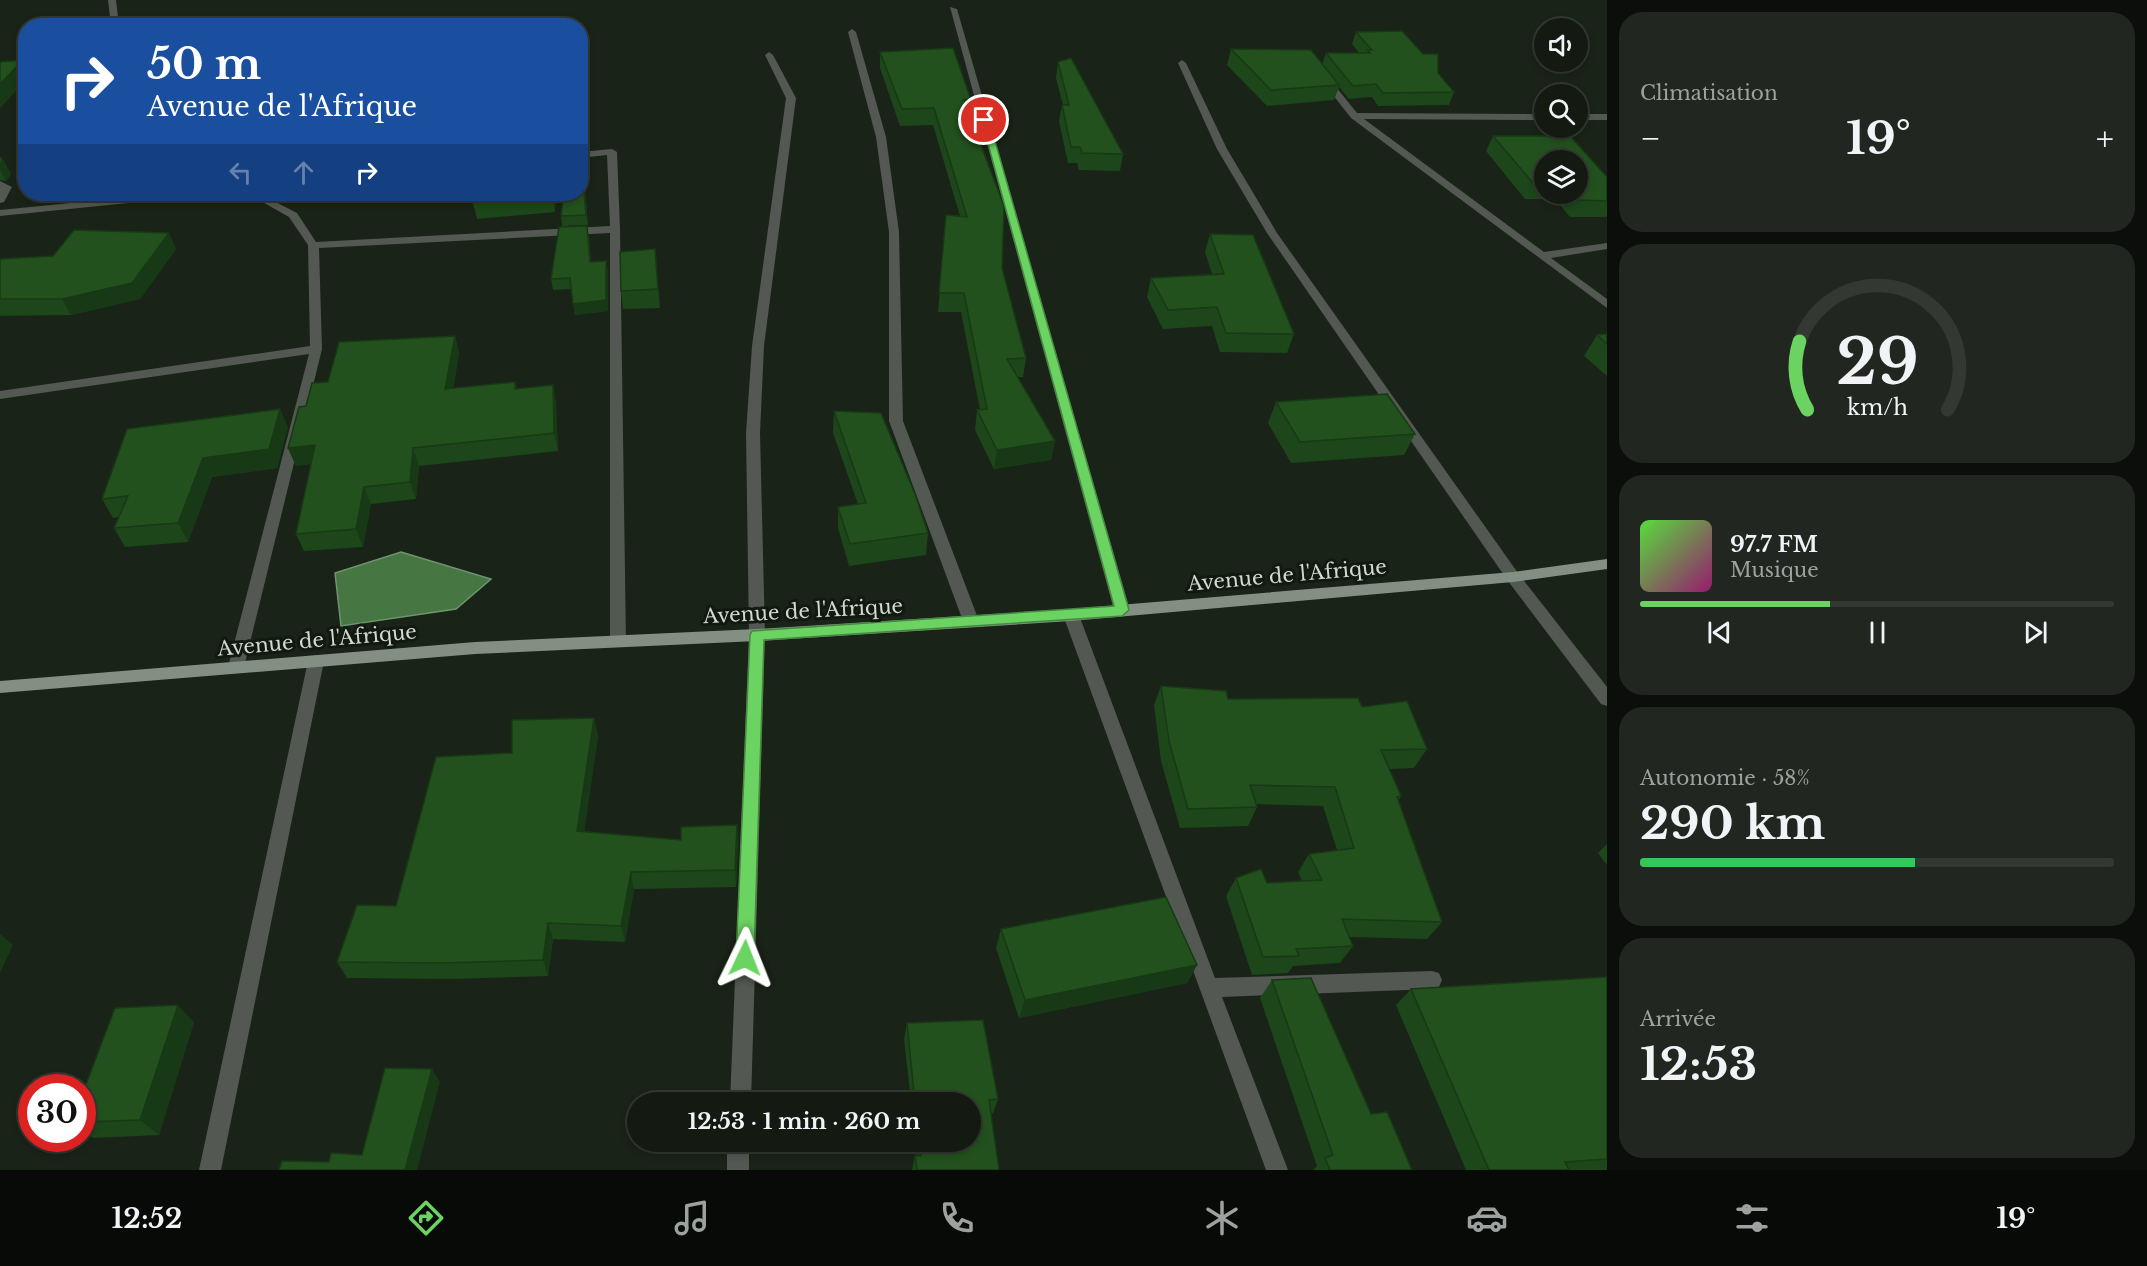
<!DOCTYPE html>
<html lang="fr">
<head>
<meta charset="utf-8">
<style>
  body { margin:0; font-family:"Libre Baskerville",serif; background:#212720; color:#f1f3f6; height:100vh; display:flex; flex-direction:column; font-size:22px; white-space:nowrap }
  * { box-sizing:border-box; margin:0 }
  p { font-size:20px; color:#9da19f }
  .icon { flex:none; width:33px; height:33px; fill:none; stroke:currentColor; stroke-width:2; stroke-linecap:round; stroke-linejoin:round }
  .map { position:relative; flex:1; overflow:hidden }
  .sheet { display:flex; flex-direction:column; gap:12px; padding:12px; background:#0b0e0a; width:540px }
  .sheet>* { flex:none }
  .banner { position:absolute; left:18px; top:18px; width:570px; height:183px; border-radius:24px; box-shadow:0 3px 9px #0003,0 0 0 2px #333832; background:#1a4fa0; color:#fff; overflow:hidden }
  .controls { position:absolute; left:1534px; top:18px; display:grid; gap:12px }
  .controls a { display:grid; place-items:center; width:54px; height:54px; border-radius:50%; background:#141a12; box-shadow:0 3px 9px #0003,0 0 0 2px #333832; font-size:30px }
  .speed { position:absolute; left:18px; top:1074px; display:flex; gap:12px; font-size:30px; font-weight:700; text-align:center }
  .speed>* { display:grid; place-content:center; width:78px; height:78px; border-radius:50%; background:#141a12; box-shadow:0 3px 9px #0003,0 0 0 2px #333832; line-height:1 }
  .speed .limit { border:9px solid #d22; background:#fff; color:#111 }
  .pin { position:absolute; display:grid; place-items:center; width:51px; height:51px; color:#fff; margin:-26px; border:3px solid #fff; border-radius:50%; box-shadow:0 2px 6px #0007 }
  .me { position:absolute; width:66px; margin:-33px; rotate:2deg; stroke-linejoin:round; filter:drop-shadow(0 0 4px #0008) }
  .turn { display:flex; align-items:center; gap:21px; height:126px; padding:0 30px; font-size:27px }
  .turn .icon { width:78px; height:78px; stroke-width:2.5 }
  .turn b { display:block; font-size:42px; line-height:51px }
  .lanes { display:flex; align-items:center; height:57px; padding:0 30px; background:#0003; justify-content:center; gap:30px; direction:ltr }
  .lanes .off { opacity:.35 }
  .big { font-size:45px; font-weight:800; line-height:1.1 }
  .sheet .card { flex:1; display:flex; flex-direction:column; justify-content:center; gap:9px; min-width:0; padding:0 21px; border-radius:24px; background:#212720 }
  .sheet .dial { align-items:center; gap:0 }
  .dial svg { height:156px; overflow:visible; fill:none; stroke:#333832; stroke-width:7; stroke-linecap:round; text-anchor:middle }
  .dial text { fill:#f1f3f6; stroke:none }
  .song { display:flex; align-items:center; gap:18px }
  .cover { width:72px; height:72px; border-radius:9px; background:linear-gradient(135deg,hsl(110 70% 55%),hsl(320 70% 35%)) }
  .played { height:6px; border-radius:3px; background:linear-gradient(90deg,#6bd362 40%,#333832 40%) }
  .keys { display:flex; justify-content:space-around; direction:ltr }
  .heat { display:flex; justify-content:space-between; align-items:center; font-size:33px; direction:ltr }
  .charge { height:9px; border-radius:4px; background:linear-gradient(90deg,#34c759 58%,#333832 0) }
  .trip { position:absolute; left:627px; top:1092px; width:354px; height:60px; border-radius:30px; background:#141a12; box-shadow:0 3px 9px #0003,0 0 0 2px #333832; font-weight:800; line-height:60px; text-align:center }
  .dock { display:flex; height:96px; justify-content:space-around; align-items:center; background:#080a07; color:#9da19f }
  .dock .icon { width:42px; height:42px }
  .dock .selected { color:#6bd362 }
  .dock b { font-size:27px; color:#f1f3f6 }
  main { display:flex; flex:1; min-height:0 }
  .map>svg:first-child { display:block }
</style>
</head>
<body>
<main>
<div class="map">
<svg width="1607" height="1170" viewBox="0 0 1607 1170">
  <rect width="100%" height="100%" fill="#1a2318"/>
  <!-- water -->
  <polygon fill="#467642" stroke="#70946d" stroke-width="1.5" points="401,552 491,579 456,609 341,626 335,573"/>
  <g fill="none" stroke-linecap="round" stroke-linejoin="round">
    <!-- minor -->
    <g fill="#535852" fill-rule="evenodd">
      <polygon points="108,0 116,0 119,26 111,26"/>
      <polygon points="950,7 957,9 1130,610 1127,614 1117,614 1114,610"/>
      <polygon points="852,29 856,32 886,137 899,232 903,421 979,621 976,625 966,625 963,621 889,421 889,232 876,137 848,32"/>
      <polygon points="769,52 773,55 796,98 764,346 760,433 765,635 751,1102 730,1102 749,635 746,433 752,346 786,98 765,55"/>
      <polygon points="1182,60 1186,63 1227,149 1277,233 1518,573 1607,687 1607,706 1601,704 1508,581 1267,233 1217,149 1178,63"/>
      <polygon points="1322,77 1328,77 1357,113 1545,114 1545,120 1364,119 1544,252 1607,243 1607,249 1551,258 1607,299 1607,308 1351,118 1322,81"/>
      <rect x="1578" y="114" width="29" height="6"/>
      <polygon points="612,149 617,152 620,229 626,642 624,646 612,646 610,642 610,233 319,248 322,349 244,667 242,671 236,673 230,671 228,667 309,354 0,399 0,391 310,346 308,245 289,217 248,194 260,194 297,213 316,242 610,226 607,155 580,158 580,152"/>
      <polygon points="0,181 12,187 4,202 0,203"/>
      <polygon points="162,194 193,194 188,197 0,216 0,210"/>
      <polygon points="1071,609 1076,611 1079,615 1215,978 1432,971 1439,973 1442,980 1439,987 1432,989 1222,997 1288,1170 1266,1170 1063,615 1066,611"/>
      <polygon points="316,655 322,657 324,661 221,1170 199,1170 308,661 310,657"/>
      <rect x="727" y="1142" width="22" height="28"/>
    </g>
    <!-- major -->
    <polygon fill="#848f83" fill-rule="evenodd" points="1607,559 1607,569 1513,582 1071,621 757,641 475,654 0,693 0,681 475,642 757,629 1071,609 1513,572"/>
  </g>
  <!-- wall -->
  <g fill="#1d461a" fill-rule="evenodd">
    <polygon points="1356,32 1438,73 1454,92 1449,105 1378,106 1372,97 1349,99 1339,87 1334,100 1267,106 1227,65 1231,49 1322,64 1326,53 1359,53 1352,44"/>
    <polygon points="880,52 971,100 970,116 1002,268 1026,358 1023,377 1018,377 1055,441 1051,460 994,469 975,430 977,410 980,410 961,312 938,312 946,215 960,216 933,125 900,126 880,68"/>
    <polygon points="1058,62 1123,154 1120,171 1079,170 1077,163 1068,163 1059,121 1062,105 1063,105 1056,78"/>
    <path d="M1493,136L1607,177V217H1570L1555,199H1525L1486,151ZM1545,160L1578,194H1545Z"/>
    <polygon points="0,156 11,174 6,181 0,180"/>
    <polygon points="584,178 588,225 562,226 561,216"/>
    <polygon points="472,194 556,194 555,212 477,219 472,199"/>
    <polygon points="1210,234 1294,334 1287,353 1220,352 1212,326 1163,329 1147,297 1151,278 1212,274 1205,252"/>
    <polygon points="589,236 591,262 608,271 608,311 575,315 571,289 553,290 551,279"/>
    <polygon points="176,249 140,299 71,315 0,316 0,259"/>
    <polygon points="655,249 660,308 623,309 621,291"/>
    <polygon points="1607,334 1607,376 1584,356 1597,335"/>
    <polygon points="455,336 459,353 453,389 515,382 517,389 553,385 556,403 558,451 419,466 416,499 371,504 363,547 304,551 296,534 311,464 296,466 288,448 306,406 328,382"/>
    <polygon points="1276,402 1415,434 1404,455 1291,463 1268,423"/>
    <polygon points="834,411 928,533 926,555 849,566 838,528 838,507 858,504 833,433"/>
    <polygon points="288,427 277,468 212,477 188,542 125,547 114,528 119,517 113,518 102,499"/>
    <polygon points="1161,686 1228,699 1362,707 1427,749 1414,768 1389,769 1401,796 1398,801 1442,922 1427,939 1349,937 1353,946 1340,963 1293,966 1288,973 1252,975 1226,896 1236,878 1267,883 1302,881 1298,872 1309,854 1337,850 1323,806 1256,804 1257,807 1248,826 1180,828 1161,761 1154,705"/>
    <polygon points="594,718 598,736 584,832 681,840 737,825 738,842 736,887 634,889 625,942 553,939 548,976 451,979 347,978 337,962 396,906 512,753"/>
    <polygon points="1607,844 1607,865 1598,853"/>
    <polygon points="1001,929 1197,965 1187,983 1019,1018 996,948"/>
    <polygon points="1607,977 1607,1170 1466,1170 1396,1005 1411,989"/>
    <polygon points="1272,980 1371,1114 1412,1170 1313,1170 1317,1166 1260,998"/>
    <polygon points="194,1022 159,1135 93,1138 82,1130 82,1095"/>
    <polygon points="907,1023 998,1099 993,1113 991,1114 999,1170 912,1170 915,1155 917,1155 915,1142 970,1142 970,1102 911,1102 904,1039"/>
  </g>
  <!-- shaded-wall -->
  <g fill="#183915">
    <polygon points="23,60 26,66 26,80 0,108 0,84"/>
    <polygon points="3,159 11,174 6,181 0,170 0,163"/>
    <polygon points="582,168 584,178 588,225 586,215"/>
    <polygon points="552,194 556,194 555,212"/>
    <polygon points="169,233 176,249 140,299 71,315 62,299"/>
    <polygon points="606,261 608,271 608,311 575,315 573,304"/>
    <polygon points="455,336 459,353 450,407 445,389"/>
    <polygon points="553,385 556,403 558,451 554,433"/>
    <polygon points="280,409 288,427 277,468 212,477 188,542 178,523 203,458"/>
    <polygon points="1055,441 1051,460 994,469 997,450"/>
    <polygon points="315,445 322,462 296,466 288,448"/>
    <polygon points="413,448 419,466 416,499 410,482"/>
    <polygon points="364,487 371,504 363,547 356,529"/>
    <polygon points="594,718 598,736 582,848 577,831"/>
    <polygon points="737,825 738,842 736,887 735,870"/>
    <polygon points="631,872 634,889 625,942 621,926"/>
    <polygon points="548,923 553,939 548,976 543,960"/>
    <polygon points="0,934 13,945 0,973"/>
    <polygon points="1197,965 1187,983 1019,1018 1025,1000"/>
    <polygon points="178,1005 194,1022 159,1135 140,1120"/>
    <polygon points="432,1069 440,1082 417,1170 405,1170"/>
  </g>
  <!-- building -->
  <g fill="#22511e" stroke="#183915" stroke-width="1.5">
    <polygon points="1402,31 1423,54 1438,54 1438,73 1454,92 1383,93 1376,84 1353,86 1326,53 1370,53 1367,50 1372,50 1356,32"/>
    <polygon points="953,48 971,100 964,100 1004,206 1002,268 1026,358 1007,359 1055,441 997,450 977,410 987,409 964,293 939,293 946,215 967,217 934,108 902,109 880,52"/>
    <polygon points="1231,49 1311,50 1339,85 1271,90"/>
    <polygon points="1071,58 1123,154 1082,153 1080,147 1071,147 1062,105 1069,105 1058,62"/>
    <polygon points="23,60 0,84 0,62"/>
    <polygon points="1493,136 1570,136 1607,177 1607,201 1579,200 1573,194 1578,194 1578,160 1545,160 1545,183 1533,183"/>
    <polygon points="580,168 582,168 586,215 561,216 564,194 580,194"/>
    <polygon points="472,194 529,194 472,199"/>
    <polygon points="587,226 590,262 606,261 606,300 573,304 570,278 551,279 559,227"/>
    <polygon points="74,230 169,233 132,283 62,299 0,299 0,259 53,256"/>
    <polygon points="1210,234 1253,235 1294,334 1226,333 1217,307 1168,310 1151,278 1224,274"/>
    <polygon points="655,249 658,289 621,291 620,252"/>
    <polygon points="1607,334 1607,344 1597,335"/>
    <polygon points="455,336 445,389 515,382 515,389 553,385 554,433 413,448 410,482 364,487 356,529 296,534 315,445 288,448 299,407 306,406 312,383 328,382 339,342"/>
    <polygon points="1387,394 1415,434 1300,442 1276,402"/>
    <polygon points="280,409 269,449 203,458 178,523 114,528 128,496 102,499 127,429"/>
    <polygon points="834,411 881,413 915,494 928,533 850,544 838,507 866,503"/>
    <polygon points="1161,686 1226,691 1228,699 1358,698 1362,707 1407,701 1427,749 1381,750 1401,796 1397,797 1442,922 1342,919 1353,946 1296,949 1299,956 1263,957 1236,878 1261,869 1267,883 1322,880 1309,854 1354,848 1335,787 1250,785 1257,807 1188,809 1169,741"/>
    <polygon points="594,718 577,831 681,840 681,827 737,825 735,870 631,872 621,926 548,923 543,960 443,963 337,962 357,905 396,906 436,757 512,753 512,720"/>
    <polygon points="1166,897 1197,965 1025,1000 1001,929"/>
    <polygon points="1607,977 1607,1159 1565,1162 1569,1170 1489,1170 1411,989"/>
    <polygon points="1311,978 1371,1114 1387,1112 1412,1170 1330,1170 1325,1158 1333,1155 1272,980"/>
    <polygon points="178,1005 140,1120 82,1122 82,1095 115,1008"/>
    <polygon points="983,1020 998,1099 989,1100 999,1170 917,1170 915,1155 921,1156 920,1142 970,1142 970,1102 915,1102 907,1023"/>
    <polygon points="385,1068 432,1069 405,1170 279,1170 282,1161 329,1162 331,1153 362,1155"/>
  </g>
  <!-- route -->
  <polygon fill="#6bd362" stroke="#468940" stroke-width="1.5" points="981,118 989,120 1129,610 1122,616 764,640 754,958 751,964 745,966 739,964 736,958 750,635 752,631 1114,606"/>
  <g text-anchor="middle" stroke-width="6" stroke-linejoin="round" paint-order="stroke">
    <!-- street labels -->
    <g font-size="20" fill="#d3d9d2" stroke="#101a0f">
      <text transform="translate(1287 575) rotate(-5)" y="7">Avenue de l'Afrique</text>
      <text transform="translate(803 611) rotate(-3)" y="7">Avenue de l'Afrique</text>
      <text transform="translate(317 640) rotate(-5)" y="7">Avenue de l'Afrique</text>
    </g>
  </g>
</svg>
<div class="controls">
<a><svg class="icon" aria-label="sound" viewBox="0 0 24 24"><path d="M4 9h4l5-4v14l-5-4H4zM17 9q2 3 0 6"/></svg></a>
<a><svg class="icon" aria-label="search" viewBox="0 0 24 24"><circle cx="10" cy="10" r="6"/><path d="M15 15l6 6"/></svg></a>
<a><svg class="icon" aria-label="layers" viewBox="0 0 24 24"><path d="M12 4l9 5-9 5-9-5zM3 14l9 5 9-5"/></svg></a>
</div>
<div class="speed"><div class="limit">30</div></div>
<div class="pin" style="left:984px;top:120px;background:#d93025"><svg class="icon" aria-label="arrive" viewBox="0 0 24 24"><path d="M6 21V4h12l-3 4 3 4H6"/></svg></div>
<svg class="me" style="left:745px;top:958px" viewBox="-20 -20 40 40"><path d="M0-17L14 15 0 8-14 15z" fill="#6bd362" stroke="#fff" stroke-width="4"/></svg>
<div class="trip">12:53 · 1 min · 260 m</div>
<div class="banner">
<div class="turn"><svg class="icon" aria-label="right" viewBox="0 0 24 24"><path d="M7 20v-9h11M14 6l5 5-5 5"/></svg><div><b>50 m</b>Avenue de l'Afrique</div></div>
<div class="lanes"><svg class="icon off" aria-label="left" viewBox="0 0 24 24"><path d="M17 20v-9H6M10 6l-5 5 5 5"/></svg><svg class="icon off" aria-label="ahead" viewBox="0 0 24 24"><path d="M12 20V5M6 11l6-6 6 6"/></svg><svg class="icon" aria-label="right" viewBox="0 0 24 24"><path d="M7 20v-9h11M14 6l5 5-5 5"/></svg></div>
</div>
</div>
<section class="sheet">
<div class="card"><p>Climatisation</p>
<div class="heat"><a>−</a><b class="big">19°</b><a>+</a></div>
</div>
<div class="card dial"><svg viewBox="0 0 100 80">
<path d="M14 69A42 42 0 1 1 86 69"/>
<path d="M14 69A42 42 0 0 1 10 34" stroke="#6bd362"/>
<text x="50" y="56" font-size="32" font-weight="700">29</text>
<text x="50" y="72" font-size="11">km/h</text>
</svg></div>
<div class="card">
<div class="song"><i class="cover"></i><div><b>97.7 FM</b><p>Musique</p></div></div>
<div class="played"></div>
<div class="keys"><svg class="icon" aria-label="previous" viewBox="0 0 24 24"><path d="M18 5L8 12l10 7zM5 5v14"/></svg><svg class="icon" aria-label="pause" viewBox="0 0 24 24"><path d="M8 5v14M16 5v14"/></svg><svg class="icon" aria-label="next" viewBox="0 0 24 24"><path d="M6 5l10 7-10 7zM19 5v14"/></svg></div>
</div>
<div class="card"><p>Autonomie · 58%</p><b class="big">290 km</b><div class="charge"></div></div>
<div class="card"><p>Arrivée</p><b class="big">12:53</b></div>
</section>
</main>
<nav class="dock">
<b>12:52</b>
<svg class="icon selected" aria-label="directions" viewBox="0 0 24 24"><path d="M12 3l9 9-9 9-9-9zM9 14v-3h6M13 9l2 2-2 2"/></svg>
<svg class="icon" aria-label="music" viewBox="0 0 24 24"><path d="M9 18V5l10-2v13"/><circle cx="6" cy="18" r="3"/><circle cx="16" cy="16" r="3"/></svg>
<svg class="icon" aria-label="phone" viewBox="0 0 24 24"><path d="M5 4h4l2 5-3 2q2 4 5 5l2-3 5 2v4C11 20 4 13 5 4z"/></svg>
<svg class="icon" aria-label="climate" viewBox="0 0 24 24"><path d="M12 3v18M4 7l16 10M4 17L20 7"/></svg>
<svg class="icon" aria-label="car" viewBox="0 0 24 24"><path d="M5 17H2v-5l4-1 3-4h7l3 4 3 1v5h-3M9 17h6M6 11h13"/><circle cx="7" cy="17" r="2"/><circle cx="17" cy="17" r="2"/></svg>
<svg class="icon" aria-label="filters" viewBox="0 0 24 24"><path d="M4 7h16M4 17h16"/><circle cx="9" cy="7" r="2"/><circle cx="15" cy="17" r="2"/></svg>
<b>19°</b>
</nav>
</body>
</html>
